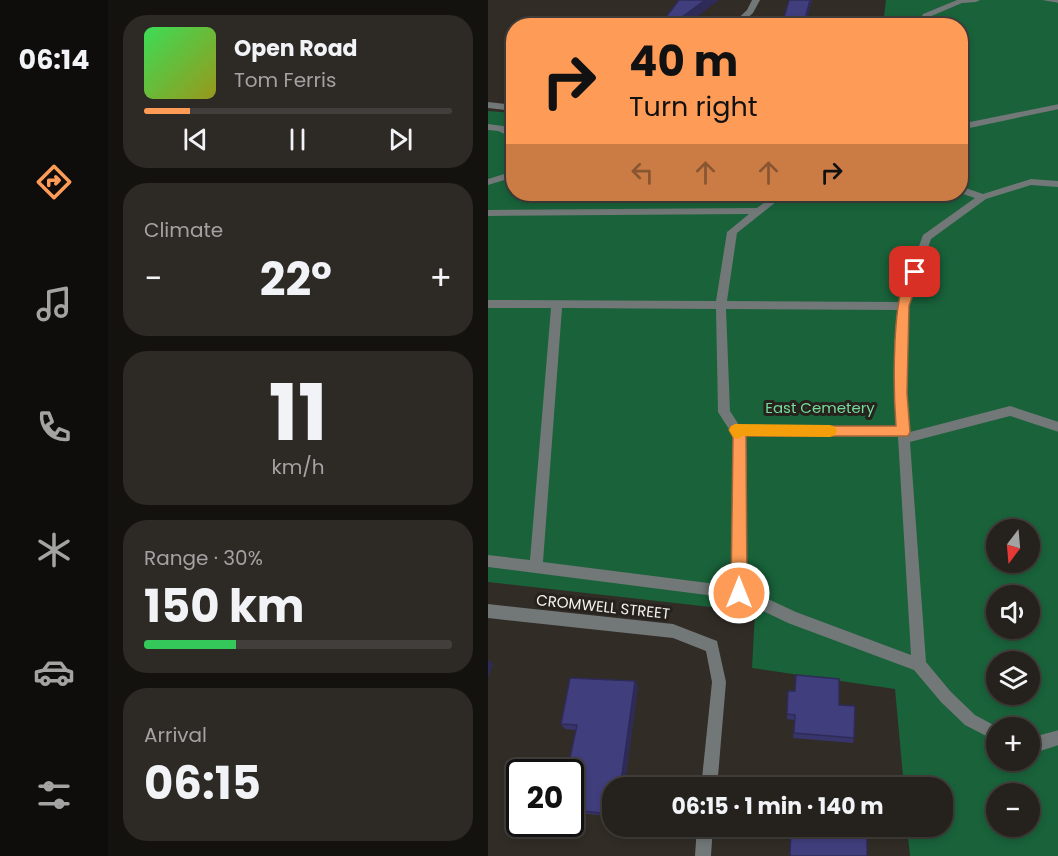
<!DOCTYPE html>
<html lang="en">
<head>
<meta charset="utf-8">
<style>
  body { margin:0; font-family:Poppins,sans-serif; background:#2d2925; color:#f1f3f6; height:100vh; display:flex; flex-direction:column; font-size:22px; white-space:nowrap }
  * { box-sizing:border-box; margin:0 }
  p { font-size:20px; color:#a3a3a3 }
  .icon { flex:none; width:33px; height:33px; fill:none; stroke:currentColor; stroke-width:2; stroke-linecap:round; stroke-linejoin:round }
  .map { position:relative; flex:1; overflow:hidden }
  .sheet { display:flex; flex-direction:column; gap:15px; padding:15px; background:#14120f; width:380px }
  .sheet>* { flex:none }
  .guide { position:absolute; left:18px; top:18px; width:462px; height:183px; border-radius:24px; box-shadow:0 3px 9px #0003,0 0 0 2px #423e3b; background:#fe9c57; color:#111; overflow:hidden }
  .needle { width:39px; rotate:196deg }
  .fabs { position:absolute; left:498px; top:519px; display:grid; gap:12px }
  .fabs a { display:grid; place-items:center; width:54px; height:54px; border-radius:50%; background:#25211c; box-shadow:0 3px 9px #0003,0 0 0 2px #423e3b; font-size:30px }
  .speed { position:absolute; left:18px; top:759px; display:flex; gap:12px; font-size:30px; font-weight:700; text-align:center }
  .speed>* { display:grid; place-content:center; width:78px; height:78px; border-radius:50%; background:#25211c; box-shadow:0 3px 9px #0003,0 0 0 2px #423e3b; line-height:1 }
  .speed .limit { border:3px solid #111; border-radius:9px; background:#fff; color:#111 }
  .pin { position:absolute; display:grid; place-items:center; width:51px; height:51px; color:#fff; margin:-26px; border-radius:12px; box-shadow:0 3px 9px #0006 }
  .me { position:absolute; width:66px; margin:-33px; rotate:0deg; stroke-linejoin:round; filter:drop-shadow(0 0 4px #0008) }
  .turn { display:flex; align-items:center; gap:21px; height:126px; padding:0 24px; font-size:27px }
  .turn .icon { width:78px; height:78px; stroke-width:2.5 }
  .turn b { display:block; font-size:42px; line-height:51px }
  .lanes { display:flex; align-items:center; height:57px; padding:0 24px; background:#0003; justify-content:center; gap:30px; direction:ltr }
  .lanes .off { opacity:.35 }
  .big { font-size:45px; font-weight:700; line-height:1.1 }
  .sheet .tile { flex:1; display:flex; flex-direction:column; justify-content:center; gap:9px; min-width:0; padding:0 21px; border-radius:24px; background:#2d2925 }
  .sheet .dial { align-items:center; gap:0 }
  .dial b { font-size:78px; line-height:1 }
  .song { display:flex; align-items:center; gap:18px }
  .cover { width:72px; height:72px; border-radius:9px; background:linear-gradient(135deg,hsl(130 70% 55%),hsl(60 70% 35%)) }
  .played { height:6px; border-radius:3px; background:linear-gradient(90deg,#fe9c57 15%,#423e3b 15%) }
  .keys { display:flex; justify-content:space-around; direction:ltr }
  .heat { display:flex; justify-content:space-between; align-items:center; font-size:33px; direction:ltr }
  .charge { height:9px; border-radius:4px; background:linear-gradient(90deg,#34c759 30%,#423e3b 0) }
  .trip { position:absolute; left:114px; top:777px; width:351px; height:60px; border-radius:24px; background:#25211c; box-shadow:0 3px 9px #0003,0 0 0 2px #423e3b; font-weight:700; line-height:60px; text-align:center }
  main { display:flex; flex:1; min-height:0 }
  .dock { display:flex; flex-direction:column; width:108px; justify-content:space-around; align-items:center; background:#0f0d0b; color:#a3a3a3 }
  .dock .icon { width:42px; height:42px }
  .dock .active { color:#fe9c57 }
  .dock b { font-size:27px; color:#f1f3f6 }
  .map>svg:first-child { display:block }
</style>
</head>
<body>
<main>
<nav class="dock">
<b>06:14</b>
<svg class="icon active" aria-label="directions" viewBox="0 0 24 24"><path d="M12 3l9 9-9 9-9-9zM9 14v-3h6M13 9l2 2-2 2"/></svg>
<svg class="icon" aria-label="music" viewBox="0 0 24 24"><path d="M9 18V5l10-2v13"/><circle cx="6" cy="18" r="3"/><circle cx="16" cy="16" r="3"/></svg>
<svg class="icon" aria-label="phone" viewBox="0 0 24 24"><path d="M5 4h4l2 5-3 2q2 4 5 5l2-3 5 2v4C11 20 4 13 5 4z"/></svg>
<svg class="icon" aria-label="climate" viewBox="0 0 24 24"><path d="M12 3v18M4 7l16 10M4 17L20 7"/></svg>
<svg class="icon" aria-label="car" viewBox="0 0 24 24"><path d="M5 17H2v-5l4-1 3-4h7l3 4 3 1v5h-3M9 17h6M6 11h13"/><circle cx="7" cy="17" r="2"/><circle cx="17" cy="17" r="2"/></svg>
<svg class="icon" aria-label="filters" viewBox="0 0 24 24"><path d="M4 7h16M4 17h16"/><circle cx="9" cy="7" r="2"/><circle cx="15" cy="17" r="2"/></svg>
</nav>
<section class="sheet">
<div class="tile">
<div class="song"><i class="cover"></i><div><b>Open Road</b><p>Tom Ferris</p></div></div>
<div class="played"></div>
<div class="keys"><svg class="icon" aria-label="previous" viewBox="0 0 24 24"><path d="M18 5L8 12l10 7zM5 5v14"/></svg><svg class="icon" aria-label="pause" viewBox="0 0 24 24"><path d="M8 5v14M16 5v14"/></svg><svg class="icon" aria-label="next" viewBox="0 0 24 24"><path d="M6 5l10 7-10 7zM19 5v14"/></svg></div>
</div>
<div class="tile"><p>Climate</p>
<div class="heat"><a>−</a><b class="big">22°</b><a>+</a></div>
</div>
<div class="tile dial"><b>11</b><p>km/h</p></div>
<div class="tile"><p>Range · 30%</p><b class="big">150 km</b><div class="charge"></div></div>
<div class="tile"><p>Arrival</p><b class="big">06:15</b></div>
</section>
<div class="map">
<svg width="571" height="856" viewBox="0 0 571 856">
  <rect width="100%" height="100%" fill="#312c26"/>
  <!-- green -->
  <path fill="#19623a" fill-rule="evenodd" d="M398,0H570V856H422L419,827L454,826V788L416,787L407,689L264,668L267,612L0,582V111L25,113L26,194H472V26L395,25ZM508,530H542V562H508ZM508,596H542V628H508ZM508,662H542V694H508ZM508,728H542V760H508ZM508,794H542V826H508Z"/>
  <g fill="none" stroke-linecap="round" stroke-linejoin="round">
    <!-- lane -->
    <g fill="#727778" fill-rule="evenodd">
      <polygon points="469,0 492,0 488,2 474,3 441,17 438,26 430,26 435,14"/>
      <polygon points="554,0 571,0 571,3"/>
      <polygon points="571,104 571,109 472,130 472,124"/>
      <polygon points="0,124 15,126 26,131 26,138 10,131 0,130"/>
      <polygon points="26,171 26,177 0,185 0,179"/>
      <path d="M543,179L571,181V187L543,185L498,199L443,239L420,306L419,393L422,432L522,406L571,422V432L522,416L422,442L438,662L463,692L487,715L511,728H508V741L477,725L453,702L426,670L300,623L250,599L0,567V555L42,560L63,308H0V300L228,301L239,232L261,214L0,216V210L269,208L288,194H298L249,233L239,301L411,302L435,235L487,198L472,193V186L495,194ZM74,308L228,309L230,412L246,437L244,586L55,562ZM238,309L410,310L407,393L409,427L251,425L242,411ZM258,435L410,437L423,655L308,612L258,589Z"/>
      <polygon points="571,730 571,745 549,752 542,750 542,736 549,736"/>
    </g>
    <!-- street -->
    <g fill="#727778" fill-rule="evenodd">
      <polygon points="264,0 272,0 265,13 251,26 242,26 259,10"/>
      <polygon points="0,102 26,105 26,111 0,108"/>
      <polygon points="0,604 185,624 229,641 238,682 229,788 213,788 224,682 218,651 185,638 0,618"/>
      <polygon points="209,826 225,826 223,856 207,856"/>
    </g>
  </g>
  <!-- wall -->
  <g fill="#38356c">
    <polygon points="301,0 324,0 317,26 295,26 295,21"/>
    <polygon points="147,681 150,687 136,788 124,788 124,816 88,813 83,810 85,799 82,798 82,772 88,730 77,729 73,724"/>
    <polygon points="300,691 351,705 366,738 365,743 305,738 306,720 299,719"/>
  </g>
  <!-- shaded-wall -->
  <g fill="#2e2b58">
    <polygon points="217,0 231,0 197,26 182,26"/>
    <polygon points="322,0 324,0 317,26 316,26"/>
    <polygon points="0,659 5,664 0,678"/>
    <polygon points="147,681 150,687 136,788 132,788"/>
  </g>
  <!-- building -->
  <g fill="#413e7e" stroke="#2e2b58" stroke-width="1.5">
    <polygon points="191,0 217,0 182,26 171,26"/>
    <polygon points="301,0 322,0 316,23 295,21"/>
    <polygon points="308,675 351,679 351,705 367,706 366,738 306,733 307,715 299,714 300,691 307,691"/>
    <polygon points="82,678 147,681 132,788 124,788 124,814 83,810 86,796 82,796 82,772 79,772 89,725 73,724"/>
    <polygon points="303,826 347,826 347,828 379,829 379,856 302,856"/>
  </g>
  <!-- route -->
  <path fill="#fe9c57" stroke="#a56539" stroke-width="1.5" d="M427,267L433,272L421,306L419,393L422,432L420,436H258L259,593L256,599L251,601L245,599L243,593L245,437L241,430L243,426H408C406,400 401,277 427,267Z"/>
  <!-- slow -->
  <polygon fill="#f59e0b" points="247,424 342,425 347,427 349,431 347,435 342,437 255,436 250,439 245,437 241,430 243,426"/>
  <g text-anchor="middle" stroke-width="6" stroke-linejoin="round" paint-order="stroke">
    <!-- park labels -->
    <g font-size="15" fill="#75dc9b" stroke="#27221d">
      <text x="332" y="413">East Cemetery</text>
    </g>
    <!-- street labels -->
    <g font-size="15" fill="#f5f2ee" stroke="#27221d">
      <text transform="translate(115 607) rotate(6)" y="5">CROMWELL STREET</text>
    </g>
  </g>
</svg>
<div class="fabs">
<a><svg class="needle" viewBox="-14 -14 28 28"><path d="M0-13l5 13h-10z" fill="#e53935"/><path d="M0 13l5-13h-10z" fill="#a3a3a3"/></svg></a>
<a><svg class="icon" aria-label="sound" viewBox="0 0 24 24"><path d="M4 9h4l5-4v14l-5-4H4zM17 9q2 3 0 6"/></svg></a>
<a><svg class="icon" aria-label="layers" viewBox="0 0 24 24"><path d="M12 4l9 5-9 5-9-5zM3 14l9 5 9-5"/></svg></a>
<a>+</a>
<a>−</a>
</div>
<div class="speed"><div class="limit">20</div></div>
<div class="pin" style="left:427px;top:272px;background:#d93025"><svg class="icon" aria-label="arrive" viewBox="0 0 24 24"><path d="M6 21V4h12l-3 4 3 4H6"/></svg></div>
<svg class="me" style="left:251px;top:593px" viewBox="-20 -20 40 40"><circle r="17" fill="#fe9c57" stroke="#fff" stroke-width="3"/><path d="M0-11L8 9 0 5-8 9z" fill="#fff"/></svg>
<div class="trip">06:15 · 1 min · 140 m</div>
<div class="guide">
<div class="turn"><svg class="icon" aria-label="right" viewBox="0 0 24 24"><path d="M7 20v-9h11M14 6l5 5-5 5"/></svg><div><b>40 m</b>Turn right</div></div>
<div class="lanes"><svg class="icon off" aria-label="left" viewBox="0 0 24 24"><path d="M17 20v-9H6M10 6l-5 5 5 5"/></svg><svg class="icon off" aria-label="ahead" viewBox="0 0 24 24"><path d="M12 20V5M6 11l6-6 6 6"/></svg><svg class="icon off" aria-label="ahead" viewBox="0 0 24 24"><path d="M12 20V5M6 11l6-6 6 6"/></svg><svg class="icon" aria-label="right" viewBox="0 0 24 24"><path d="M7 20v-9h11M14 6l5 5-5 5"/></svg></div>
</div>
</div>
</main>
</body>
</html>
